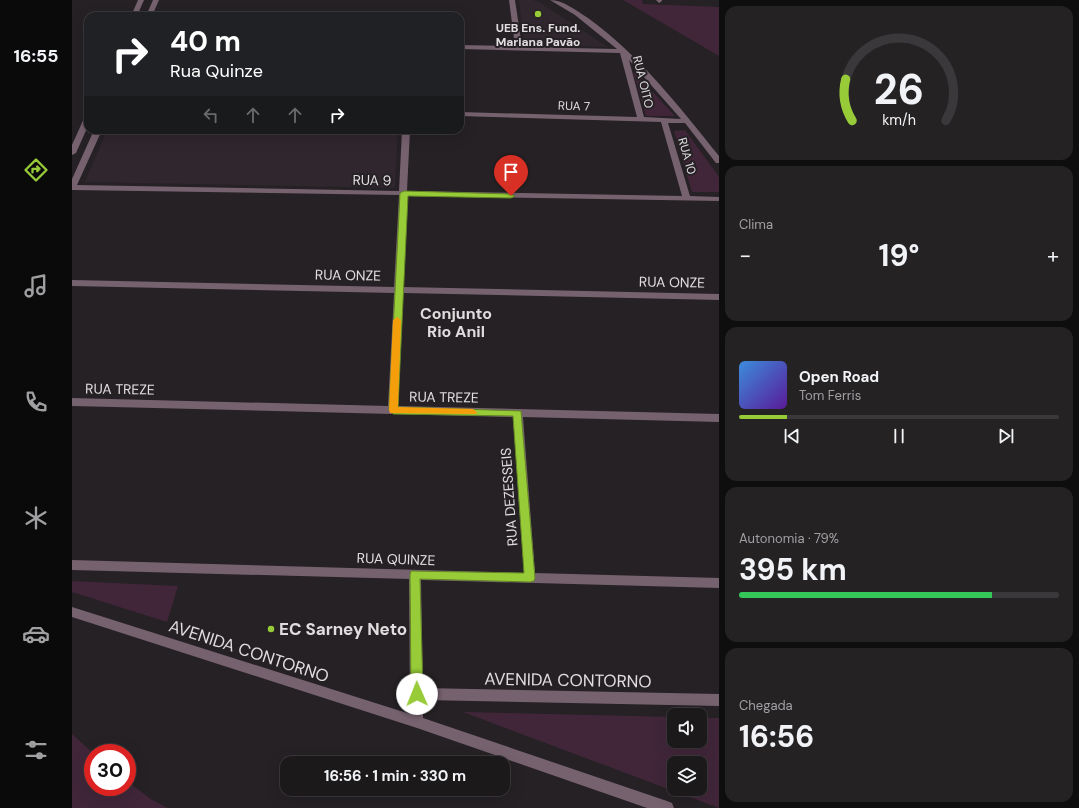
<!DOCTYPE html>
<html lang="pt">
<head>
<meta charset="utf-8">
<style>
  body { margin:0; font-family:"DM Sans",sans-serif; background:#252224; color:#f1f3f6; height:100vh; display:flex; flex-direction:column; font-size:15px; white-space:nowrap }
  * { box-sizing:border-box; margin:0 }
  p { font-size:13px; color:#a0a0a3 }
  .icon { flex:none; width:22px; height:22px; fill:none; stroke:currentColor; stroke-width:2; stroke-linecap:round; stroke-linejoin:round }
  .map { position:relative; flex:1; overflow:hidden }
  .sheet { display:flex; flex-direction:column; gap:6px; padding:6px; background:#0f0e0f; width:360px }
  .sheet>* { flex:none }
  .hud { position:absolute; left:12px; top:12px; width:380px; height:122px; border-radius:12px; box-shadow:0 4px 16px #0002,0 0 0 1px #3a383a; background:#202124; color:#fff; overflow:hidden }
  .fabs { position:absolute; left:595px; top:708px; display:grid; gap:8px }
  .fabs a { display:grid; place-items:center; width:40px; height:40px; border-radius:8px; background:#1c191b; box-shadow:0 4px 16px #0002,0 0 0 1px #3a383a; font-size:20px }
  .speed { position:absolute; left:12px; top:744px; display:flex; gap:8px; font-size:20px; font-weight:700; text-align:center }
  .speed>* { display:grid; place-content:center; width:52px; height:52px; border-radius:50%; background:#1c191b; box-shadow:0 4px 16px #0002,0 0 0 1px #3a383a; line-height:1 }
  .speed .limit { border:6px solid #d22; background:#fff; color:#111 }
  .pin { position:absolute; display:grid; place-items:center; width:34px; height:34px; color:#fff; margin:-41px -17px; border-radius:50% 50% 50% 0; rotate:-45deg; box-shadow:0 0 4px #0007 }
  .pin .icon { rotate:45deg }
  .me { position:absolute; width:44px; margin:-22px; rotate:359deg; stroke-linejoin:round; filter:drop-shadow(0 0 3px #0008) }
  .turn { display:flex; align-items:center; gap:14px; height:84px; padding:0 20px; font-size:18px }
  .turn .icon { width:52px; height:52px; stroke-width:2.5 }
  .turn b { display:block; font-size:28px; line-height:34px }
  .lanes { display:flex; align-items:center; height:38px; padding:0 20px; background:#0003; justify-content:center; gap:20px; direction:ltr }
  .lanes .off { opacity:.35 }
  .big { font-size:30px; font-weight:700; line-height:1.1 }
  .sheet .card { flex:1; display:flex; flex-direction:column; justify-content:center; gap:6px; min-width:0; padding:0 14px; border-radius:12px; background:#252224 }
  .sheet .dial { align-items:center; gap:0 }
  .dial svg { height:104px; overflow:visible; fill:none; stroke:#3a383a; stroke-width:7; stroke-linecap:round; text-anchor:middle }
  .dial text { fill:#f1f3f6; stroke:none }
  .song { display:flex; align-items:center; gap:12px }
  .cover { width:48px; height:48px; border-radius:6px; background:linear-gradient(135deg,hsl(210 70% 55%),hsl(270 70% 35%)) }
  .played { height:4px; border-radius:2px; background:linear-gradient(90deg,#97cc38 15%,#3a383a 15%) }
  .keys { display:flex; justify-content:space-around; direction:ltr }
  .heat { display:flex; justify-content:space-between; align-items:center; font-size:22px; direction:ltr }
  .charge { height:6px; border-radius:3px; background:linear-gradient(90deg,#34c759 79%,#3a383a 0) }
  .trip { position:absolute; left:208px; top:756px; width:230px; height:40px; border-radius:12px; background:#1c191b; box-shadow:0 4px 16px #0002,0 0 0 1px #3a383a; font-weight:700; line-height:40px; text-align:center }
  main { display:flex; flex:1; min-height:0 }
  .tabs { display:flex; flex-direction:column; width:72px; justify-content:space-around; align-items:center; background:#0b0a0b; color:#a0a0a3 }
  .tabs .icon { width:28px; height:28px }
  .tabs .selected { color:#97cc38 }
  .tabs b { font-size:18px; color:#f1f3f6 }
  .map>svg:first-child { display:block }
</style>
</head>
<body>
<main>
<nav class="tabs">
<b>16:55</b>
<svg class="icon selected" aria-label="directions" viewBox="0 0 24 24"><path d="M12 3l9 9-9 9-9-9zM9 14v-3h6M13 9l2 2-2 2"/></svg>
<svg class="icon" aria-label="music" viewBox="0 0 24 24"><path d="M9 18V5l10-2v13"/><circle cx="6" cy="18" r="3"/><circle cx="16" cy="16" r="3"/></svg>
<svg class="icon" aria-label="phone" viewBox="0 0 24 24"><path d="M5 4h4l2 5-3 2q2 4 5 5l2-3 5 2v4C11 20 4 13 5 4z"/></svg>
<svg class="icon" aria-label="climate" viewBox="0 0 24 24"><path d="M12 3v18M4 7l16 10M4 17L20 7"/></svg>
<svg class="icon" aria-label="car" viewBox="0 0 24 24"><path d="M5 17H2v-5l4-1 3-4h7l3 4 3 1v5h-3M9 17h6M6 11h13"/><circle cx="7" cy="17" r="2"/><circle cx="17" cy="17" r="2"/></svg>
<svg class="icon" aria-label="filters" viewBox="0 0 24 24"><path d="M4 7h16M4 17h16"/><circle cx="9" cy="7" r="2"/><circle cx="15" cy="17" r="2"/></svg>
</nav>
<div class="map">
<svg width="647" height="808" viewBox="0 0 647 808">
  <rect width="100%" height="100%" fill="#252124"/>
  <!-- built -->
  <g fill="#30262d">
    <polygon points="447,0 461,0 467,2 536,47 452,44"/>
    <polygon points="35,130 326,130 323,188 13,182"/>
  </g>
  <!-- green -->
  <g fill="#41263a" fill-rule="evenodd">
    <polygon points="551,0 570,0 571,4 647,7 647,56"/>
    <polygon points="561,71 603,116 574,116"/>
    <polygon points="613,130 647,177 647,192 620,192 602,131"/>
    <polygon points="0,581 106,586 95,622 0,592"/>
    <path d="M391,712L602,717V741H628V718H647V808ZM602,763H628V789H602Z"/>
    <polygon points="0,734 21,753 21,787 55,787 55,781 80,800 96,808 0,808"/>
  </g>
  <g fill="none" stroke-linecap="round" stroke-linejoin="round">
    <!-- minor -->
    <g fill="#76616f" fill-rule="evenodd">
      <polygon points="66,0 72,0 65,16 59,16"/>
      <polygon points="81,0 87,0 80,16 74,16"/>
      <path d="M437,0H443L450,47L545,49L503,15L478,0C491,0 505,11 516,18C568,56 607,106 647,156V163H644L613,123H596L618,196L647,197V201L335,196L331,287L647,294V300L331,293L326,406L647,414V422L451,417L463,573L647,578V588L349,580L351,688L647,694V706L351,700V718L595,801L600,803L602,808H575L345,728L0,617V607L338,714L337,579L0,570V560L452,573L441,417L0,406V398L316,406L322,293L0,286V280L322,287L327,195L0,190V179L22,130H30L5,185L327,191L330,130H338L335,191L610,196L589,122L388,116V112L565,117L548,53L388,49V45L443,46ZM557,60L609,119L572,117Z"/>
      <polygon points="584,0 590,0 590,1 587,3"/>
      <polygon points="13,116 16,116 16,126 4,153 0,155 0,145"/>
    </g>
  </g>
  <!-- route -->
  <polygon fill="#97cc38" stroke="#628524" points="332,191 439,194 443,196 439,198 336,196 326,407 449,411 463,578 462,581 458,582 348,579 351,694 349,698 345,699 341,698 339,694 338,575 339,571 452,573 441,416 321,414 317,410 328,193"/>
  <!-- slow -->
  <polygon fill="#f59e0b" points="325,317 329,320 326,407 401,409 405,412 404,414 318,413 317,410 321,320"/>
  <!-- markers -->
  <g fill="#97cc38" stroke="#252124" stroke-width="1.5">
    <circle cx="466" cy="14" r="4"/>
    <circle cx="199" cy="629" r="4"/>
  </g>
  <g text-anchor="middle" stroke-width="4" stroke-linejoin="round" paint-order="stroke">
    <!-- far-poi labels -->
    <g font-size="12" font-weight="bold" fill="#e0dddf" stroke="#252124">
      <text x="466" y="32">UEB Ens. Fund.<tspan x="466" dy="14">Mariana Pavão</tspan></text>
    </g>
    <!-- far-street labels -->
    <g font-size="12" fill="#e0dddf" stroke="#252124">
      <text transform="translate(571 82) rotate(76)" y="4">RUA OITO</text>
      <text transform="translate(502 106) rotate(2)" y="4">RUA 7</text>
      <text transform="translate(615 156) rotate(74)" y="4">RUA 10</text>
    </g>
    <!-- street labels -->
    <g font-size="14" fill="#e0dddf" stroke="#252124">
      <text transform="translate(300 180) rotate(1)" y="5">RUA 9</text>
      <text transform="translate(276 275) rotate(1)" y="5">RUA ONZE</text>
      <text transform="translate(600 282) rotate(1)" y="5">RUA ONZE</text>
      <text transform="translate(48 389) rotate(1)" y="5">RUA TREZE</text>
      <text transform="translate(372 397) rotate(1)" y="5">RUA TREZE</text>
      <text transform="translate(437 497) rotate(-94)" y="5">RUA DEZESSEIS</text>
      <text transform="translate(324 559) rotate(2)" y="5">RUA QUINZE</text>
    </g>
    <!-- quarter labels -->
    <g font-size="16" font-weight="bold" fill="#e0dddf" stroke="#252124">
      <text x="384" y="319">Conjunto<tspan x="384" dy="18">Rio Anil</tspan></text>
    </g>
    <!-- near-poi labels -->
    <g font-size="17" font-weight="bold" fill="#e0dddf" stroke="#252124" text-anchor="start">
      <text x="207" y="635">EC Sarney Neto</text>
    </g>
    <!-- near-street labels -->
    <g font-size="17" fill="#e0dddf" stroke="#252124">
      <text transform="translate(177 651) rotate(18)" y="6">AVENIDA CONTORNO</text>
      <text transform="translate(496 680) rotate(1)" y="6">AVENIDA CONTORNO</text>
    </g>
  </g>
</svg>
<div class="fabs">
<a><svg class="icon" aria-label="sound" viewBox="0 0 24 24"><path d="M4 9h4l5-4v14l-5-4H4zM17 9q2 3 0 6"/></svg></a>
<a><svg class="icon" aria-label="layers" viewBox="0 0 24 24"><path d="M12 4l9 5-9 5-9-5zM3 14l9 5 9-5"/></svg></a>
</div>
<div class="speed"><div class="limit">30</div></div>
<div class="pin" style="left:439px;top:196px;background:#d93025"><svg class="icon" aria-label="arrive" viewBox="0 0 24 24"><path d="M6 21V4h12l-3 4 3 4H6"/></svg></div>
<svg class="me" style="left:345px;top:694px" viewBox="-20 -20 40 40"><circle r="19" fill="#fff"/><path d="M0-13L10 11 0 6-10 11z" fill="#97cc38"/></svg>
<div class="trip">16:56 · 1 min · 330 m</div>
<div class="hud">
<div class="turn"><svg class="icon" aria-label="right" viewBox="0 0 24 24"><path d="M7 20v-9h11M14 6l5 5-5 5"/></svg><div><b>40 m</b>Rua Quinze</div></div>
<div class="lanes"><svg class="icon off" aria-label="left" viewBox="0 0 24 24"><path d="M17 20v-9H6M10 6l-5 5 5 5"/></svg><svg class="icon off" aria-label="ahead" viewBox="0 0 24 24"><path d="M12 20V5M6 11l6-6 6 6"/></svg><svg class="icon off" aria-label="ahead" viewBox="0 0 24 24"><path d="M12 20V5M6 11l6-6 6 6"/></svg><svg class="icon" aria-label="right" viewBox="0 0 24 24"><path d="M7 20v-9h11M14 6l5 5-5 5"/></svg></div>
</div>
</div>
<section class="sheet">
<div class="card dial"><svg viewBox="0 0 100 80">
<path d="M14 69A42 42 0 1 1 86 69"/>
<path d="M14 69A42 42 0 0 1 9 37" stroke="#97cc38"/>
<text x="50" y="56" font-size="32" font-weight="700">26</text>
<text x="50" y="72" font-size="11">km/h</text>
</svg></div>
<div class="card"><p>Clima</p>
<div class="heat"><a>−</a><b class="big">19°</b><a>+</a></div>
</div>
<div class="card">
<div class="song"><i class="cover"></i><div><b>Open Road</b><p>Tom Ferris</p></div></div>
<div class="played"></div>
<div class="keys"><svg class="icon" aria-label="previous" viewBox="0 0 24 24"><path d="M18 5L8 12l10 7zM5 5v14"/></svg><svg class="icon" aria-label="pause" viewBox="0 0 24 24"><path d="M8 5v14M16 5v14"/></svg><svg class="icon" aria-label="next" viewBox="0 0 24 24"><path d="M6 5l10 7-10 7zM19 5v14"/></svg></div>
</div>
<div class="card"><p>Autonomia · 79%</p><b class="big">395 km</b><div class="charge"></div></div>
<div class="card"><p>Chegada</p><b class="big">16:56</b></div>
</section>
</main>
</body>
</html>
